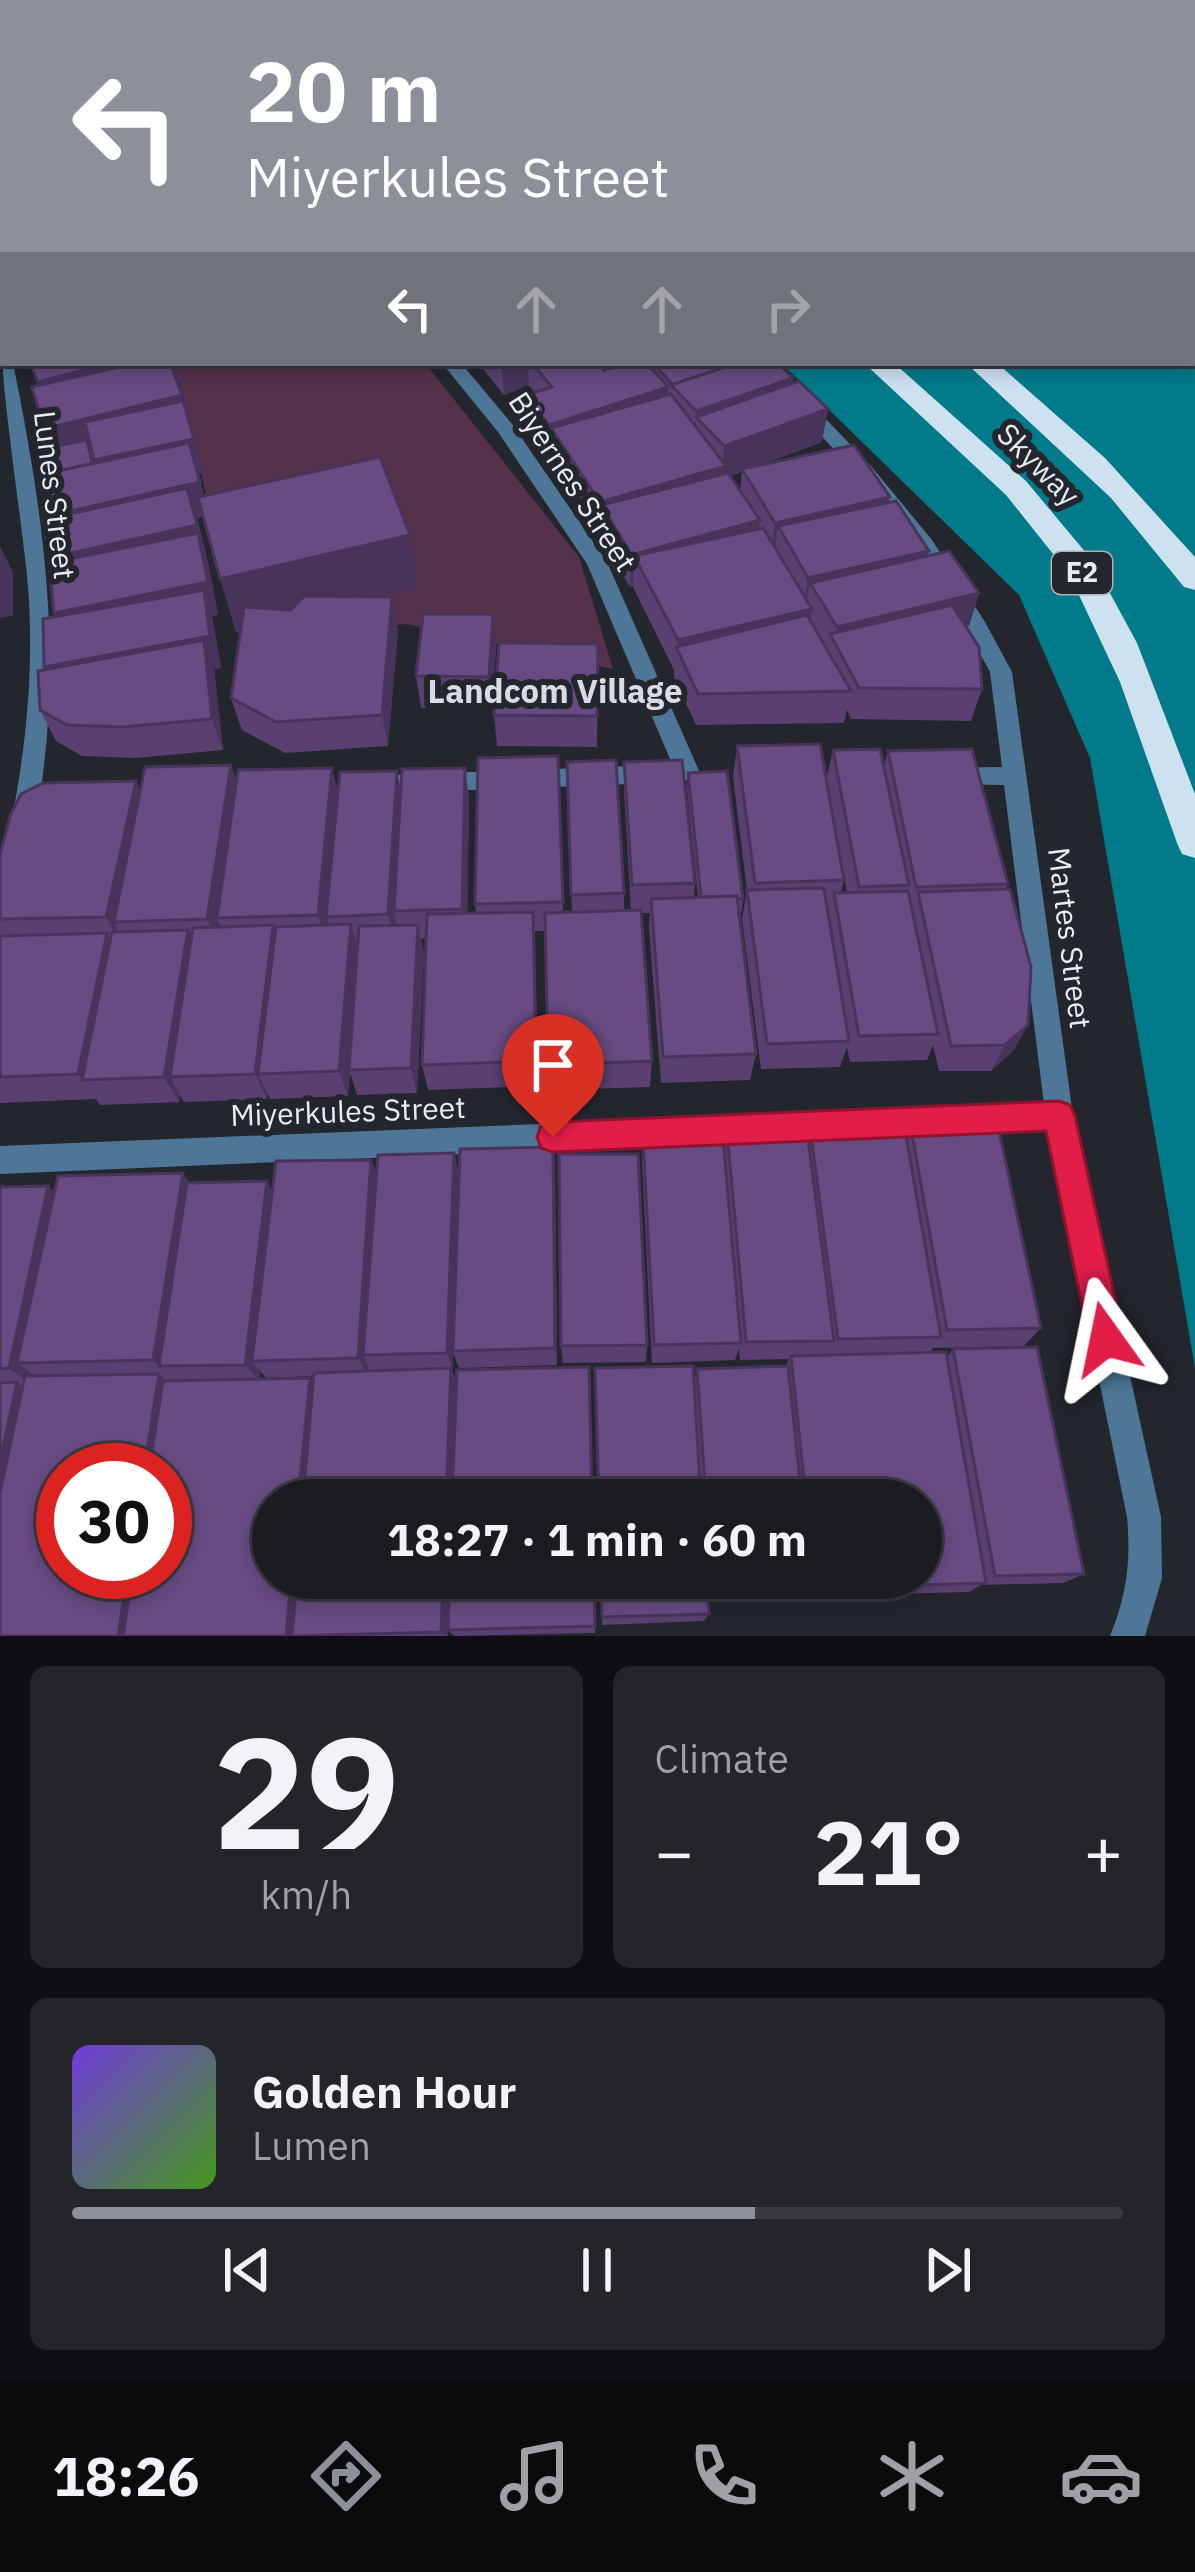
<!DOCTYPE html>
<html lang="en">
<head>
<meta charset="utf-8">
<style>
  body { margin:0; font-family:"IBM Plex Sans",sans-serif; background:#24252a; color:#f1f3f6; height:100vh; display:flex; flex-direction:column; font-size:45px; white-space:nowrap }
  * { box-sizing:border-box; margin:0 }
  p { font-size:39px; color:#a0a1a5 }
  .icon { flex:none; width:66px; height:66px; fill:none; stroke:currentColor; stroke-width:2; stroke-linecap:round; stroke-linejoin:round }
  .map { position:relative; height:1636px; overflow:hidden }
  .sheet { display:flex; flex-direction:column; gap:30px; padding:30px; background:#0f0f13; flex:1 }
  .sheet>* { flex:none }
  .guide { position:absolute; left:0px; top:0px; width:1197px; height:366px; box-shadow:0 6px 18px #0003,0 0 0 3px #393a40; background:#8c9099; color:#fff; overflow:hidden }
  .speed { position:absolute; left:36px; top:1443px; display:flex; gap:24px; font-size:60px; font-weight:700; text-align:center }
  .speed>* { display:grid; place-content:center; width:156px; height:156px; border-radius:50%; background:#1b1c22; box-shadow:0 6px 18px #0003,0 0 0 3px #393a40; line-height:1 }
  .speed .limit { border:18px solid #d22; background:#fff; color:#111 }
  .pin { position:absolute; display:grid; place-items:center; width:102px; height:102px; color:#fff; margin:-123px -51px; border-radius:50% 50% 50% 0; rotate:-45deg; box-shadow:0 0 12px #0007 }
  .pin .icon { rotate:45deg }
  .me { position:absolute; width:132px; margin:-66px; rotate:348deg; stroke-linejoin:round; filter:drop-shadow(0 0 9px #0008) }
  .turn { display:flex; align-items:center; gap:42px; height:252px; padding:0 48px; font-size:54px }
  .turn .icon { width:156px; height:156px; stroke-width:2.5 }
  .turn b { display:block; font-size:84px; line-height:102px }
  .lanes { display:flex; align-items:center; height:114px; padding:0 48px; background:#0003; justify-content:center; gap:60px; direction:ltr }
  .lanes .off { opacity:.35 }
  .big { font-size:90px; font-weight:700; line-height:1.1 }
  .sheet .tile { flex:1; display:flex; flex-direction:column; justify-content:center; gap:18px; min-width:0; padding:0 42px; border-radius:18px; background:#24252a }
  .sheet .dial { align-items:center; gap:0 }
  .dial b { font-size:156px; line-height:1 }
  .song { display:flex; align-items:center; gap:36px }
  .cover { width:144px; height:144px; border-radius:18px; background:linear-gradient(135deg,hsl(260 70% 55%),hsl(100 70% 35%)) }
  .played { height:12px; border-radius:6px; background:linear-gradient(90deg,#8c9099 65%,#393a40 65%) }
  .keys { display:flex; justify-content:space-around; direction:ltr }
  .heat { display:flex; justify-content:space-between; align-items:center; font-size:66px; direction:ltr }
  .sheet .tiles { flex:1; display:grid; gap:30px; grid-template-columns:1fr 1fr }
  .tile:last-child { grid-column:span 2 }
  .trip { position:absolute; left:252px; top:1479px; width:690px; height:120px; border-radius:60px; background:#1b1c22; box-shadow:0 6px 18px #0003,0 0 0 3px #393a40; font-weight:700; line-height:120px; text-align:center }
  .tabs { display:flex; height:192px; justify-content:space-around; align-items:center; background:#0b0b0e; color:#a0a1a5 }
  .tabs .icon { width:84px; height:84px }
  .tabs .active { color:#8c9099 }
  .tabs b { font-size:54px; color:#f1f3f6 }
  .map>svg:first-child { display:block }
</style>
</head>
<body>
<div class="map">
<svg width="1195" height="1636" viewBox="0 0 1195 1636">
  <rect width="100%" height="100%" fill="#24262e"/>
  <!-- green -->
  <polygon fill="#55314b" points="175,363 425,363 579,557 613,669 406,624 241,642"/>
  <!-- water -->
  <polygon fill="#017a89" points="1195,318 1195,1368 1090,758 1019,595 781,363 1194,363"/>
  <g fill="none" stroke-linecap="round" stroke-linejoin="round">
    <!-- path -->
    <g stroke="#66686f" stroke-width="4.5" stroke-dasharray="1.5 6" stroke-linecap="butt">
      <polyline points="47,0 53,3"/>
      <polyline points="109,0 114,3"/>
    </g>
    <!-- service -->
    <g fill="#4e7797" fill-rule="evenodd">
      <polygon points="937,0 960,0 935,3"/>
      <rect x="1194" y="256" width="1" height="11"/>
    </g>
    <!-- minor -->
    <g fill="#4e7797" fill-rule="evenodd">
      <polygon points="372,0 387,0 389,3 374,3"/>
      <path d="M3,358V363H13C44,515 65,664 36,818L32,825H16L12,818C27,741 34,665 28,586C25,545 0,380 3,358Z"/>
      <polygon points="442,363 461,363 512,424 607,562 700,773 696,780 680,780 676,773 587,564 498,432"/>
      <path d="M753,363H772L871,466L932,540L985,622L1012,672L1073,1116L1161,1517L1162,1578L1145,1636H1110C1127,1595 1131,1561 1127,1517L1048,1130L876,1137L866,1133L862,1124L866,1115L876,1111L1044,1104L1004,785L950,784L942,782L938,775L942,768L1002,767L990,672L945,590L858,475Z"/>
      <polygon points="657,765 665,767 669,774 665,781 657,783 368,794 360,792 356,785 360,778 368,776"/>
      <polygon points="835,1112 845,1116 849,1125 845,1134 835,1138 0,1174 0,1146"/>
    </g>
    <!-- motorway -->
    <g fill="#cde1f1" fill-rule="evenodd">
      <polygon points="468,0 489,0 491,3 470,3"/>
      <polygon points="542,0 564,0 566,3 544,3"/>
      <polygon points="864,363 894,363 1026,481 1092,560 1137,643 1195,794 1195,858 1182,854 1177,843 1120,682 1069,574 1006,495"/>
      <polygon points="966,363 997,363 1105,458 1195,557 1195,590 1184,587 1111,498"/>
    </g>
  </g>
  <!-- wall -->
  <g fill="#594070" fill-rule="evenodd">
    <polygon points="127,0 230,0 230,3 128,3"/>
    <polygon points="852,0 927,0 929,3 854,3"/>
    <polygon points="29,363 175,363 180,380 177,381 204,472 198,474 204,496 410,535 418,588 381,597 398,630 388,746 285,753 242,730 231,698 241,631 236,632 203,516 197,518 207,558 218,614 212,616 221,668 214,669 223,750 136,758 82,756 56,741 40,710 46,670 44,667 55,617 49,558 53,517 51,447 44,429 39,386"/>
    <path d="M482,363H777L792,384L822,442L761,465L889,502L928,556L979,593L969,626H966L982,689L971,721L851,719L847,710L844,723L696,725L674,678V670L633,587H630L602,538V535H600L552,461V458H550L527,428L526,395L531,393L529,386L504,395L482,368ZM742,472L740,491L730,476Z"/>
    <polygon points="598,644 597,747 497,746 494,715"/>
    <polygon points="496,647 492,708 421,708 416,676"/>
    <path d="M737,746L826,780L833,750L884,766L888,751L1008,884L1006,889L1028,1025L1013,1051L991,1071H939L933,1045L927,1060L850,1062L847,1047L840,1067L761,1069L742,919L747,890L733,777ZM828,792L847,892L841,893L844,880Z"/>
    <polygon points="558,756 563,912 572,912 567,762 624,893 624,911 631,910 624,792 624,762 695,883 694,898 698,897 687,789 688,773 743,899 741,914 739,914 756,1054 750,1080 661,1083 649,927 650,913 641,913 652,1061 650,1087 549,1090 545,931 535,931 538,1086 428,1090 422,1065 426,938 421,939 424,953 417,1093 357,1095 350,1073 348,1096 270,1099 268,1094 267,1099 184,1102 180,1095 179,1102 100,1105 96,1099 0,1103 0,855 140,791 237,782 338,793 401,792 469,798 467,913 476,913 475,904"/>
    <polygon points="809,1120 906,1137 911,1128 1041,1328 1024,1346 933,1348 930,1352 947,1357 953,1349 1084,1574 1063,1583 981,1585 969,1592 806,1596 806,1593 803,1596 708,1599 709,1614 704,1621 602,1625 601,1578 921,1578 921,1500 599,1500 694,1382 697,1369 786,1366 789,1359 740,1360 739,1348 735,1360 652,1363 642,1163 643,1140 724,1150 727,1132 806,1131"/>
    <path d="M371,1160L376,1173L555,1170L557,1365L459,1368L453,1352L452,1370L457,1384L594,1578L595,1633L454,1636L448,1630V1636H0V1187L48,1186L55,1193L189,1182L272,1192ZM260,1371L266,1378L314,1376L313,1383L310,1378L259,1379Z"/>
    <polygon points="647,1345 646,1362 563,1363 561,1346"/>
  </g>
  <!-- shaded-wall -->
  <g fill="#48345b">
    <polygon points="0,0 16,0 3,3 0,6"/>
    <polygon points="167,0 230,0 230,3 168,3"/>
    <polygon points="265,0 293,0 266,3"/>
    <polygon points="3,97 3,117 0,118 0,99"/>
    <polygon points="110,363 175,363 180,380 51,415 38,382"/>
    <polygon points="501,363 528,363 529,386 504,395"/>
    <polygon points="793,378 788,411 696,417 694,445 696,411"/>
    <polygon points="668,387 666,420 551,428 552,458 550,458 549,425"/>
    <polygon points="182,395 204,472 106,493 57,462 44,429"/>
    <polygon points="828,409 822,442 724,478 602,505 602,535 600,535 600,502 722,467 724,446"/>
    <polygon points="200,482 210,515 197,518 207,558 218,614 212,616 221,668 214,669 223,750 212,719 60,699 44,667 69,645 54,613 63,591 49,558 66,548 52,515"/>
    <polygon points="890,497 883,530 778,526 774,555 770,556 775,523"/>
    <polygon points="760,520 756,553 634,556 633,587 630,587 631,555"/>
    <polygon points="410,535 418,588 236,632 220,579"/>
    <polygon points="0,546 13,573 13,616 0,618"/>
    <polygon points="929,551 921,583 810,583 805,610 803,611 808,578"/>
    <polygon points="979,593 969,626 842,656 834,641 837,627"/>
    <polygon points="392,597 398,630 388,746 382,715"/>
    <polygon points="812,609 806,641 677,649 678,640"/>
    <polygon points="493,614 496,647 492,708 489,677"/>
    <polygon points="231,765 242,795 217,918 222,930 220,948 207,919"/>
    <polygon points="332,768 340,799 326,917 329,924 327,943 318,915"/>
    <polygon points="465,768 469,798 467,938 462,909"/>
    <polygon points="397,771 403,802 394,911 396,921 395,943 388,914"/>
    <polygon points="136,781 150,812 114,922 123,939 122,945 106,917"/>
    <polygon points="533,912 535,940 538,1086 536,1061"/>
    <polygon points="351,924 359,952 348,1096 339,1071"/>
    <polygon points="273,925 283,953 258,1074 268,1094 267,1099 255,1074"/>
    <polygon points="418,925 424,953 417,1093 411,1068"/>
    <polygon points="188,930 201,958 170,1077 180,1095 179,1102 164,1077"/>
    <polygon points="107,933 123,961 82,1080 96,1099 78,1074"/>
    <polygon points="1028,1025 1013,1051 991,1071 1005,1045"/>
    <polygon points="553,1147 555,1170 557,1365 555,1348"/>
    <polygon points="454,1153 460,1176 453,1370 447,1353"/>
    <polygon points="371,1160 380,1182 363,1355 368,1364 367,1375 358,1358"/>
    <polygon points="183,1173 198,1196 159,1366 171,1377 153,1360"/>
    <polygon points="267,1181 279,1203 252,1361 260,1371 259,1381 245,1365"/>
    <polygon points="48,1186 69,1208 17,1363 34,1375 32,1385 9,1368"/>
    <polygon points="451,1368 457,1385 453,1500 446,1500"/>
    <polygon points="159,1374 176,1391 164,1470 144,1470"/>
    <polygon points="310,1378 321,1394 312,1500 298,1500"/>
    <polygon points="17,1382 40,1398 0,1594 0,1461"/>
    <polygon points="128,1572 149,1572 140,1636 118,1636"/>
    <polygon points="291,1578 305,1578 300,1636 286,1636"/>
    <polygon points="443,1578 450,1578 448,1636 441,1632"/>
  </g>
  <!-- building -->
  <g fill="#674b82" stroke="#48345b" stroke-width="3">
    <polygon points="880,0 928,0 929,2 882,3"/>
    <polygon points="0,64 3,66 3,97 0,99"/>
    <polygon points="0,128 3,128 3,161 0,157"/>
    <polygon points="0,173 3,177 3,202 0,203"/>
    <polygon points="3,207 3,242 0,243 0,208"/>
    <polygon points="3,251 3,282 0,277 0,252"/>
    <polygon points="30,363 110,363 38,382"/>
    <polygon points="136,363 170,363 182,395 44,429 32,387"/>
    <polygon points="532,363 622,363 602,371 627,363 647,363 668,387 549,425 526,395 552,387"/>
    <polygon points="653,363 737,363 673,385"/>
    <polygon points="737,363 777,363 793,378 696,411 671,385"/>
    <polygon points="799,381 828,409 724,446 696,417"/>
    <polygon points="671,394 726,466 600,502 551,428"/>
    <polygon points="183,401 194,439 94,460 85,422"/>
    <polygon points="87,440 92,464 45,474 41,449"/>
    <polygon points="189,443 200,482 52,515 44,474"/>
    <polygon points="854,445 890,497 775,523 742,469"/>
    <polygon points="380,457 410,535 220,579 198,497"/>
    <polygon points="728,473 760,520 631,555 602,505"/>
    <polygon points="187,488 197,525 49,558 43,520"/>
    <polygon points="896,501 929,551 808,578 778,526"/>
    <polygon points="763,528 812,609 678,640 634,556"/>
    <polygon points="198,533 208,582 54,613 49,563"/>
    <polygon points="949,551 979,593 837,627 810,583"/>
    <polygon points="204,590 210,636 44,667 43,619"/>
    <polygon points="304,596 392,597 382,715 276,722 231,698 244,607 291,610"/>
    <polygon points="952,605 979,647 982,689 859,688 830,634"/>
    <polygon points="423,614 493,614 489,677 416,676"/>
    <polygon points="807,615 851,691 698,694 676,647"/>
    <polygon points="204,640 212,719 122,727 67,725 40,710 38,671"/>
    <polygon points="499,643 598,644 597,716 494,715"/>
    <polygon points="820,744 844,880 755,883 737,746"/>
    <polygon points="880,749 909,885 859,887 833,750"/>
    <polygon points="972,749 1008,884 916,887 888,751"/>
    <polygon points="558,756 563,902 475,904 478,758"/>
    <polygon points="616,760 624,893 571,895 567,762"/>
    <polygon points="682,760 695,883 632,885 624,762"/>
    <polygon points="231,765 207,919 114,922 145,767"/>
    <polygon points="332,768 318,915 217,918 238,770"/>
    <polygon points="465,768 462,909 394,911 402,769"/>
    <polygon points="397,771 388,914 326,917 340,772"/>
    <polygon points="727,771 743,899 737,899 737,896 701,897 688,773"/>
    <polygon points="136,781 106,917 0,919 0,855 10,816 21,794 43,783"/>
    <polygon points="824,888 849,1041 767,1044 747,890"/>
    <polygon points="1010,889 1031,967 1028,1025 1005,1045 951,1046 918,892"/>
    <polygon points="908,891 938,1034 859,1036 834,893"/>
    <polygon points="737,896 756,1054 663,1057 651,899"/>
    <polygon points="641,910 652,1061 548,1065 545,913"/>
    <polygon points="533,912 536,1061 422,1065 427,914"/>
    <polygon points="351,924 339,1071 258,1074 276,927"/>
    <polygon points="273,925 255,1074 170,1077 193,928"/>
    <polygon points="418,925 411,1068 349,1070 359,926"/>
    <polygon points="188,930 164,1077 82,1080 112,932"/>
    <polygon points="107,933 78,1074 0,1077 0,936"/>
    <polygon points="903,1118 941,1337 838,1339 809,1120"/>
    <polygon points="998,1126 1041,1328 947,1330 911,1128"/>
    <polygon points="807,1131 834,1341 746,1342 727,1132"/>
    <polygon points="723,1138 741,1343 654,1345 643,1140"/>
    <polygon points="553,1147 555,1348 453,1351 460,1149"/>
    <polygon points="454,1153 447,1353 363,1355 378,1155"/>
    <polygon points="559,1154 638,1154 647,1345 561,1346"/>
    <polygon points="371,1160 358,1358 252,1361 276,1161"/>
    <polygon points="183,1173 153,1360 17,1363 58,1176"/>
    <polygon points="267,1181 245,1365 159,1366 187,1183"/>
    <polygon points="48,1186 9,1368 0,1369 0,1187"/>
    <polygon points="1037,1347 1084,1574 995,1576 953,1349"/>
    <polygon points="946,1352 986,1583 816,1588 815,1578 921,1578 921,1500 806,1500 791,1356"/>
    <polygon points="693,1366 701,1500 599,1500 595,1368"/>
    <polygon points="788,1366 802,1500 706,1500 697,1369"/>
    <polygon points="589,1367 592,1500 452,1500 457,1370"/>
    <polygon points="451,1368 446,1500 303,1500 314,1373"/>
    <polygon points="159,1374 144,1470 63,1470 63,1572 128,1572 118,1636 0,1636 0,1493 25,1376"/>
    <polygon points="310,1378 298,1500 273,1500 273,1578 291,1578 286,1636 123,1636 133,1572 165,1572 165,1470 149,1470 163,1381"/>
    <polygon points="17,1382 0,1461 0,1383"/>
    <polygon points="297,1578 443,1578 441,1632 292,1636"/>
    <polygon points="450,1578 594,1578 595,1626 448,1630"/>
    <polygon points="601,1578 706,1578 709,1614 602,1617"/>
    <polygon points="712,1578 811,1578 812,1588 713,1590"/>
  </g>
  <!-- route -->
  <polygon fill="#e11d48" stroke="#92132f" stroke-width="3" points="1059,1101 1070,1105 1075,1116 1124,1339 1119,1351 1106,1356 1094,1351 1089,1339 1046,1131 553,1152 541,1148 537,1137 541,1126 553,1122"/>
  <g text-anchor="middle" stroke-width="12" stroke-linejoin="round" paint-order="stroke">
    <!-- shield labels -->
    <rect fill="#24262e" stroke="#afb1b7" stroke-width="3" x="1052" y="552" width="60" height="42" rx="9"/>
    <g font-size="27" font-weight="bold" fill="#eaecf2">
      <text x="1082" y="582">E2</text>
    </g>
    <!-- street labels -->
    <g font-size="30" fill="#eaecf2" stroke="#24262e">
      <text transform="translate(1038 465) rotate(45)" y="10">Skyway</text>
      <text transform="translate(572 482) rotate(57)" y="10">Biyernes Street</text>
      <text transform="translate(54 495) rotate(83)" y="10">Lunes Street</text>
      <text transform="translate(1069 938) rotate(83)" y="10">Martes Street</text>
      <text transform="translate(348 1112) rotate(-2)" y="10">Miyerkules Street</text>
    </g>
    <!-- neighbourhood labels -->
    <g font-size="33" font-weight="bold" fill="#d9dce8" stroke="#24262e">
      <text x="555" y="703">Landcom Village</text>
    </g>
  </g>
</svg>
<div class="speed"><div class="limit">30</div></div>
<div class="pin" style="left:553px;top:1137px;background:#d93025"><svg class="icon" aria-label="arrive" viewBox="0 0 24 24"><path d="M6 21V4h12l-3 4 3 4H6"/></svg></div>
<svg class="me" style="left:1106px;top:1339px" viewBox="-20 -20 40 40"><path d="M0-17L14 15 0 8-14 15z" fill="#e11d48" stroke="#fff" stroke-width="4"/></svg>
<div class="trip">18:27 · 1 min · 60 m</div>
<div class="guide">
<div class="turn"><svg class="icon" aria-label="left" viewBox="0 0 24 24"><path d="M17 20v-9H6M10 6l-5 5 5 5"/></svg><div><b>20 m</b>Miyerkules Street</div></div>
<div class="lanes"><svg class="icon" aria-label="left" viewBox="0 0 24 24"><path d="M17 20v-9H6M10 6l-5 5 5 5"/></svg><svg class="icon off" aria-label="ahead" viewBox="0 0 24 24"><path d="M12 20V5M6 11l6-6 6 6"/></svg><svg class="icon off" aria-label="ahead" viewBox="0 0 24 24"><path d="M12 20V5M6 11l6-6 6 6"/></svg><svg class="icon off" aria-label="right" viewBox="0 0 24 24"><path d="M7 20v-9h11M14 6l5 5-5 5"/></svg></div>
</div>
</div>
<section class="sheet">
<div class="tiles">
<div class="tile dial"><b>29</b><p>km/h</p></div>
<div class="tile"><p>Climate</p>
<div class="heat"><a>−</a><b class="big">21°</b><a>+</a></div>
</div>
<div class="tile">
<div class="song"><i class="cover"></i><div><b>Golden Hour</b><p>Lumen</p></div></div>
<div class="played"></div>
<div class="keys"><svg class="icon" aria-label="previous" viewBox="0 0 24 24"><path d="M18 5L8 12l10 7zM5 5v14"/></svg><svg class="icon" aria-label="pause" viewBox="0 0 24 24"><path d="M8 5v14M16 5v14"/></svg><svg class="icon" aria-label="next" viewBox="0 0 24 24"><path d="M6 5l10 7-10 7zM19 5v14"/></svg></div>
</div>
</div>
</section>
<nav class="tabs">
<b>18:26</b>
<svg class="icon active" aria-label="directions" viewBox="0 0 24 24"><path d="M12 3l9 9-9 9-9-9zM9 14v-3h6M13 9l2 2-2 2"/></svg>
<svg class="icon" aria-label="music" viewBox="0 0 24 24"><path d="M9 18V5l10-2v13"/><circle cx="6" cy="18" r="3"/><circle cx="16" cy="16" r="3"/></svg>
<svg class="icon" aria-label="phone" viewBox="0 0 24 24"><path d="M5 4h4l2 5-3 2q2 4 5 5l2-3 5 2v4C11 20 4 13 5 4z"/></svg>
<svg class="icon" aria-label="climate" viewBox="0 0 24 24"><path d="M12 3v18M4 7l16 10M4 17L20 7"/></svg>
<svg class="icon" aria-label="car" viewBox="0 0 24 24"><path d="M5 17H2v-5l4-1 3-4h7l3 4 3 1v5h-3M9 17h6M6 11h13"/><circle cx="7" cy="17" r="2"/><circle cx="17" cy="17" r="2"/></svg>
</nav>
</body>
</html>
